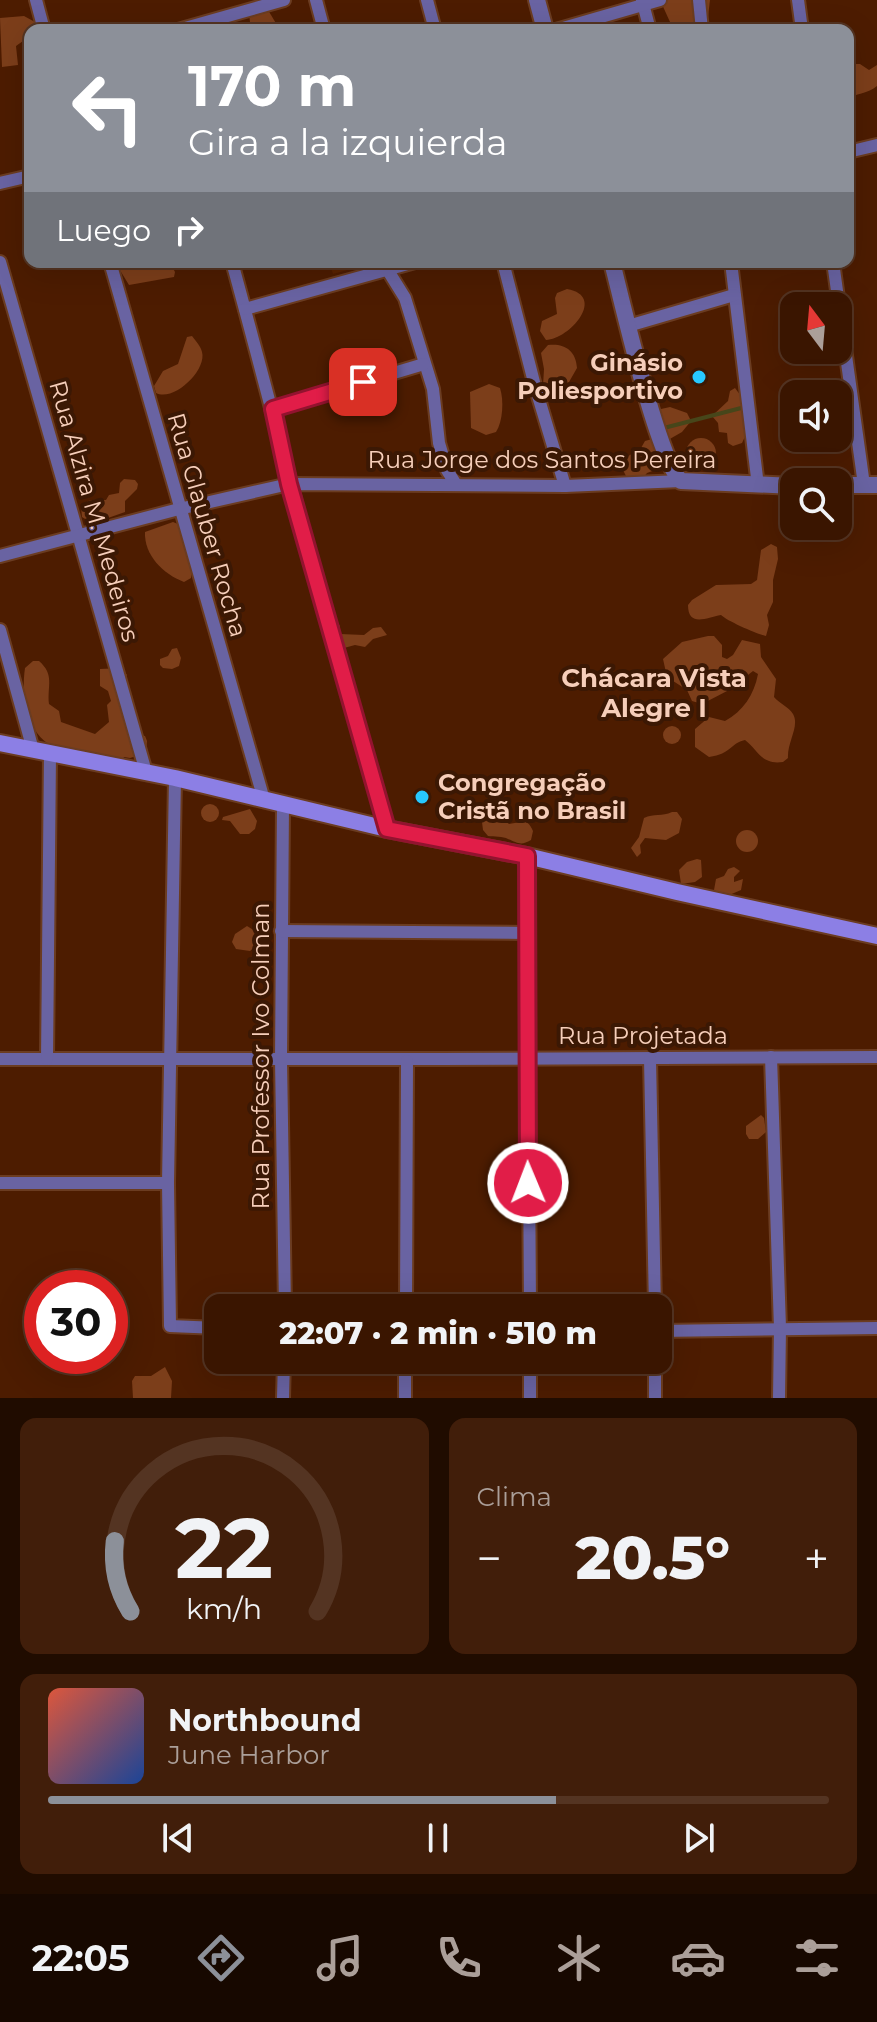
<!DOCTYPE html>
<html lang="es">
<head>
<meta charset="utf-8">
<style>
  body { margin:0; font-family:Montserrat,sans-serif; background:#411e0a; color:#f1f3f6; height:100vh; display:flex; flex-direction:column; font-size:30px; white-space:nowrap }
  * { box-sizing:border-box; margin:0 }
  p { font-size:26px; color:#ab9f99 }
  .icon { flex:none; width:44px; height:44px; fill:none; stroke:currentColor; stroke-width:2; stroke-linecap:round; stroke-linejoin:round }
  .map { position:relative; height:1398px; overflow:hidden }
  .panel { display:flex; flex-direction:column; gap:20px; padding:20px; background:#200c00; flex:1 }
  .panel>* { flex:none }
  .hud { position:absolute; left:24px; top:24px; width:830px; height:244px; border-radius:16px; box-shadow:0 8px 32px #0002,0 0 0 2px #543422; background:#8c9099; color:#fff; overflow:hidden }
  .needle { width:52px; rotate:344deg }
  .tools { position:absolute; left:780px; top:292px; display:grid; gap:16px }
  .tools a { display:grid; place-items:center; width:72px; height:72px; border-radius:16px; background:#3a1500; box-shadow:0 8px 32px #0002,0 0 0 2px #543422; font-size:40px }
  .speed { position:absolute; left:24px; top:1270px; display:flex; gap:16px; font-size:40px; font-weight:700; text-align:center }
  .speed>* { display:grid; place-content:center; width:104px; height:104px; border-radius:50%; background:#3a1500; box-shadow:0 8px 32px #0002,0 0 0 2px #543422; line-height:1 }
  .speed .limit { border:12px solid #d22; background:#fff; color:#111 }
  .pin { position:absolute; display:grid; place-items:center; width:68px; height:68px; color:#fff; margin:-34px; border-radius:16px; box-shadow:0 4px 12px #0006 }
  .me { position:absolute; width:88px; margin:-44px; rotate:359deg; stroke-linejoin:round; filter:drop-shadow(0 0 6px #0008) }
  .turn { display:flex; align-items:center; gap:28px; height:168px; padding:0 32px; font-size:36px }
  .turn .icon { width:104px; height:104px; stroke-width:2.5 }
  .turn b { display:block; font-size:56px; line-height:68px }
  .then { display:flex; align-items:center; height:76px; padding:0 32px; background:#0003; gap:16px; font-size:30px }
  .big { font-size:60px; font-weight:800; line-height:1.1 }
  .panel .tile { flex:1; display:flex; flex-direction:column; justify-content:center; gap:12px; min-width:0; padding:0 28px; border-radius:16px; background:#411e0a }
  .panel .dial { align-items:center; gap:0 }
  .dial svg { height:208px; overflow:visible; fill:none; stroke:#543422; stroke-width:7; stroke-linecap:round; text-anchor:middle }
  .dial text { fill:#f1f3f6; stroke:none }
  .song { display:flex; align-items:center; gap:24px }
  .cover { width:96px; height:96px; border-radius:12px; background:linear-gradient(135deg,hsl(10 70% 55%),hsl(220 70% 35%)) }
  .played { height:8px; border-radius:4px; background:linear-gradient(90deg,#8c9099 65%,#543422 65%) }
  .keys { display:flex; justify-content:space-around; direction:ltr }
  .heat { display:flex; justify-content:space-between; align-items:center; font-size:44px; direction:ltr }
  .panel .tiles { flex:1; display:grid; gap:20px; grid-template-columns:1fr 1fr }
  .tile:last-child { grid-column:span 2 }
  .trip { position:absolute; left:204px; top:1294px; width:468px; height:80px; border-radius:16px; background:#3a1500; box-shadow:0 8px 32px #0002,0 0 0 2px #543422; font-weight:800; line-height:80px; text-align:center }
  .menu { display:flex; height:128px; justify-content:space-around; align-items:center; background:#170800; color:#ab9f99 }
  .menu .icon { width:56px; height:56px }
  .menu .active { color:#8c9099 }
  .menu b { font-size:36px; color:#f1f3f6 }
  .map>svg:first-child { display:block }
</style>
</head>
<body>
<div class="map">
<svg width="877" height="1398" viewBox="0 0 877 1398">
  <rect width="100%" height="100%" fill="#4d1c00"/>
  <!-- built -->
  <polygon fill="#592200" points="329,262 376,262 333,274"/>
  <!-- green -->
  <g fill="#7c3e1a">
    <polygon points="256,0 262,0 280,30 251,30 249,14"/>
    <polygon points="660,0 710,0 708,17 688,30 670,22"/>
    <polygon points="24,16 35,22 34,30 30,30 30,36 16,46 18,65 2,67 0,18"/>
    <path d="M848,64H860L869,70L877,65V86C867,95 855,92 848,100Z"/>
    <polygon points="115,262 136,262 137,268 170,263 175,272 174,277 129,285"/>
    <path d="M567,289C607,296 570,339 546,340L540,331L542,321L557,314L555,298L557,293Z"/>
    <path d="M192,336C196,341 201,347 202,352C207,370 174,402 156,393L154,386L163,371L178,364L187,337Z"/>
    <path d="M548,345C564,343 576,350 577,368L569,382L548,390L543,386L544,369L541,353Z"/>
    <path d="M489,384L500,388C504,400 503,421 496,432L486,435L471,428L470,392Z"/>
    <polygon points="735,388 747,404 742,411 749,428 742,443 733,446 728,443 727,433 719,432 718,423 712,416 728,401 730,391"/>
    <polygon points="670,407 687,413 691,421 682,432 668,440 654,417 661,409"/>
    <circle cx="701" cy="453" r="15"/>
    <polygon points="652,439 656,443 663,467 647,473 641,480 627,478 619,462 641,448 645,441"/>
    <path d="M124,479L135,480L138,484L137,489L125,501V512L108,518L87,520L82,517L81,506C90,498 95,500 106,500L109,495L119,493L120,483Z"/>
    <path d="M173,522L178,524L192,569L191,578L184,582C163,574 144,555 145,532Z"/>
    <path d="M771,544L777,547L778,559L773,580V602L767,615L769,625L766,636C757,634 727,621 721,615C706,618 688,627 688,605L692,600L716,585L751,584L757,580L761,550Z"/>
    <polygon points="337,622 340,626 340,634 364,635 373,628 381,627 387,635 373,639 365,647 355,645 344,648 340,645 331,624"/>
    <path d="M708,636H714L722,645V657L727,659L733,655L742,640L760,644L761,657L776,679L774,697C779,703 789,707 793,714C800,726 787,742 788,758L783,762C761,765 759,751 745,740C730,743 732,754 709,757L695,747V729L709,717L725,721C743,711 754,695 758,674L753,671L729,690L702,704L692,701L687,690L667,677L663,659L682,642Z"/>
    <polygon points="177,648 181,658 179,666 172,669 163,668 160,665 160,659 168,656 172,649"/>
    <path d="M33,661H39C55,675 47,686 49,704L59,711L61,722L95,734L109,722L107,705L111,701L108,691L100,686V669L122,668L127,675L125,681L139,735L145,736L147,741L146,753L130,758L124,757L121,762L54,747C26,734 21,695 25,668Z"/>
    <circle cx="672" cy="735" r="9"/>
    <circle cx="210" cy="813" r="9"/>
    <polygon points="250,809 257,821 255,829 249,834 240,834 230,821 222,820 223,817"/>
    <path d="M672,812H677L682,819L679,833L666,840L645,838L640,845L641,853L637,857L631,848L639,837L644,818C654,813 662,817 672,812Z"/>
    <path d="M496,813L509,824C521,823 527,817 533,831L531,840C521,846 518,843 508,839C503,836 494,837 488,836L483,830L482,822Z"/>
    <circle cx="747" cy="841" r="11"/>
    <polygon points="697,859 701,860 702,877 695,882 681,884 679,870 687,862"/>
    <polygon points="734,867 740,871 734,877 734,882 743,879 741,890 727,896 714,890 716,879 724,876 728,869"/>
    <polygon points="247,926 255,931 258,944 250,951 236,949 232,942 235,934"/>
    <polygon points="761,1115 764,1118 766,1132 758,1139 749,1139 746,1134 746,1126"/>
    <polygon points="165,1367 172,1381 171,1398 133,1398 132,1381 135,1376 151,1376"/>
  </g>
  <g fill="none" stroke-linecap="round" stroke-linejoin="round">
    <!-- stream -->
    <polyline stroke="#47461a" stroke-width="4" points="660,429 745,407"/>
    <!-- minor casing -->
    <g stroke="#6b3c21" stroke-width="16">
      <g id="minor">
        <polyline points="36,0 44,30"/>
        <polyline points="316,0 324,30"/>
        <polyline points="427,0 435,30"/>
        <polyline points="642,0 650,30"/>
        <polyline points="699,0 702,30"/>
        <polyline points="798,0 802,30"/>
        <polyline points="178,30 284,0"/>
        <polyline points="556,30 660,0"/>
        <polyline points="848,152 877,145"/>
        <polyline points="0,183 30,176"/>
        <polyline points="0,262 146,772"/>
        <polyline points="110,262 264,800"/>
        <path d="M232,262C284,451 329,641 387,829"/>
        <polyline points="503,262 535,386 565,486"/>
        <polyline points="731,262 758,486"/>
        <polyline points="833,262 864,485"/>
        <polyline points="387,269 405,298 433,389 439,443 447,470 455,483"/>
        <polyline points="245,309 415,262"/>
        <polyline points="628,326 734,295"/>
        <polyline points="273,409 424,364"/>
        <polyline points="0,556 179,509 289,484 565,486 681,481"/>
        <polyline points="0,630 33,750"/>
        <polyline points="175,778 168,1183 170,1326 218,1328"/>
        <polyline points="283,804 281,1060 285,1308"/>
        <polyline points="527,856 530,1308"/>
        <polyline points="281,931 528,933"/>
        <polyline points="771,1057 780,1328 779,1398"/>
        <path d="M0,1059C292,1060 585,1059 877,1057"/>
        <polyline points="47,1059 50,754"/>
        <polyline points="650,1059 655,1308"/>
        <polyline points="0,1183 168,1183"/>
        <polyline points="406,1308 407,1061"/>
        <polyline points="658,1331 877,1328"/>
        <polyline points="283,1398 284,1360"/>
        <polyline points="405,1398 405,1360"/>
        <polyline points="530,1398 530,1360"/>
        <polyline points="655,1398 655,1360"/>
      </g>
    </g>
    <!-- tertiary casing -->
    <g stroke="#6b3c21" stroke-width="20">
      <g id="tertiary">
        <polyline points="537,0 545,30"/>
        <path d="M612,262C622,301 658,461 681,481L794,486"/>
        <polyline points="838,485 877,485"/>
      </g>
    </g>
    <!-- secondary casing -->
    <g stroke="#6b3c21" stroke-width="20">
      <polyline id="secondary" points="0,743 175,778 387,829 527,856 677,892 877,936"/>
    </g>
    <!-- minor -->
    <use href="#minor" stroke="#6963a2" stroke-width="12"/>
    <!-- tertiary -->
    <use href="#tertiary" stroke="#6963a2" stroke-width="16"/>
    <!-- secondary -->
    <use href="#secondary" stroke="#8c7fe5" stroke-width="16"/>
  </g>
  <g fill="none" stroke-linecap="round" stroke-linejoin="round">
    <!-- route casing -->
    <g stroke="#92132f" stroke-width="20">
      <polyline id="route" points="363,382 273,409 289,484 387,829 527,856 528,1183"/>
    </g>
    <!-- route -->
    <use href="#route" stroke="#e11d48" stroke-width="14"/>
  </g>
  <!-- markers -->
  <g fill="#27c8ff" stroke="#3b1804" stroke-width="3">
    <circle cx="699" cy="377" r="8"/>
    <circle cx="422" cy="797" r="8"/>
  </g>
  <g text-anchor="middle" stroke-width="8" stroke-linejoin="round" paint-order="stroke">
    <!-- poi labels -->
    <g font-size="24" font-weight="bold" fill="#f6ceba" stroke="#3b1804" text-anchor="end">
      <text x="683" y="371">Ginásio<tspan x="683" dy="28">Poliesportivo</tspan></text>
      <text x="438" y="791" text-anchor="start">Congregação<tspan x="438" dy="28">Cristã no Brasil</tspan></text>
    </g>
    <!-- street labels -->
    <g font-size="24" fill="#f6ceba" stroke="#3b1804">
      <text x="542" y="468">Rua Jorge dos Santos Pereira</text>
      <text transform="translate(94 511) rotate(74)" y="8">Rua Alzira M. Medeiros</text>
      <text transform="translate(207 525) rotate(74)" y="8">Rua Glauber Rocha</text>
      <text x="643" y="1044">Rua Projetada</text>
      <text transform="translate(261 1056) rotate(-90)" y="8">Rua Professor Ivo Colman</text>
    </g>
    <!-- neighbourhood labels -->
    <g font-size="26" font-weight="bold" fill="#f6ceba" stroke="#3b1804">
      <text x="654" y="687">Chácara Vista<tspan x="654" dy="30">Alegre I</tspan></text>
    </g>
  </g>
</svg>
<div class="tools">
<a><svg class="needle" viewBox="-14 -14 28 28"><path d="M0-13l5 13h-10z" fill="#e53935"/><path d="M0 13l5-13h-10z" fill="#ab9f99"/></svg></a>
<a><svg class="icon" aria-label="sound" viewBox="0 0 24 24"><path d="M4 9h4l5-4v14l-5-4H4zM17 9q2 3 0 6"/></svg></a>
<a><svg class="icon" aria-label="search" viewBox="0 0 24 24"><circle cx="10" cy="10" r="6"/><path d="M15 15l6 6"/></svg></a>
</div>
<div class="speed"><div class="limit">30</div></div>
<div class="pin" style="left:363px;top:382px;background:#d93025"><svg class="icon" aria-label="arrive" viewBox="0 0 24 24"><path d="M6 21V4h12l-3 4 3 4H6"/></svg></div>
<svg class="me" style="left:528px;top:1183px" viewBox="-20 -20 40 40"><circle r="17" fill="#e11d48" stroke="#fff" stroke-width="3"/><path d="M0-11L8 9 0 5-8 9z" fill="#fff"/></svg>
<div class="trip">22:07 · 2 min · 510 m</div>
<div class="hud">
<div class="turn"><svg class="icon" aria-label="left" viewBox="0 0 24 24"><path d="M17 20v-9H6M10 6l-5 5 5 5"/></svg><div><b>170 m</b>Gira a la izquierda</div></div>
<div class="then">Luego<svg class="icon" aria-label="right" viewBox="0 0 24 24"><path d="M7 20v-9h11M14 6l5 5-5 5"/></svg></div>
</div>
</div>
<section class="panel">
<div class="tiles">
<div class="tile dial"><svg viewBox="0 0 100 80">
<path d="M14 69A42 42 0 1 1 86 69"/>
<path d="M14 69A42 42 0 0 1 8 42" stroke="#8c9099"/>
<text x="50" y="56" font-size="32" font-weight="700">22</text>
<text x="50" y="72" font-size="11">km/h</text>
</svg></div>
<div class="tile"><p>Clima</p>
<div class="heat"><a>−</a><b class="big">20.5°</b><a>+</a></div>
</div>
<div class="tile">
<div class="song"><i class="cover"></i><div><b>Northbound</b><p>June Harbor</p></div></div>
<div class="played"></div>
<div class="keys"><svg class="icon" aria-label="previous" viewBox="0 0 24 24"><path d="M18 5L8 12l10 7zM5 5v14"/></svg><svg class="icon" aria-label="pause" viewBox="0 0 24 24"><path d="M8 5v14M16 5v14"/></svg><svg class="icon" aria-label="next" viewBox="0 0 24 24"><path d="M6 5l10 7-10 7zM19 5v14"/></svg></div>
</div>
</div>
</section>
<nav class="menu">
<b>22:05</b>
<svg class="icon active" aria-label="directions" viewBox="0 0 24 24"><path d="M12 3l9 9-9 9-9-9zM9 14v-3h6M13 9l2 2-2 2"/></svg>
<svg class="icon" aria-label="music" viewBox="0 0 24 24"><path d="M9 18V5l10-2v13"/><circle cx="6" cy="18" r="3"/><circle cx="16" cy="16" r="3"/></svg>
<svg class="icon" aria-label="phone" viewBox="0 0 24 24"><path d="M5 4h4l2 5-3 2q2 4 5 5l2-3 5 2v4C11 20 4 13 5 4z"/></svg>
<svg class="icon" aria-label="climate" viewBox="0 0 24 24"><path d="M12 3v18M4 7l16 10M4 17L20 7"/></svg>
<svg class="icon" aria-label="car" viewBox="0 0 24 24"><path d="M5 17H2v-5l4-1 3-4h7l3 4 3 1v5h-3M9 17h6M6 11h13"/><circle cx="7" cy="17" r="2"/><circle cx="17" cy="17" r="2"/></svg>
<svg class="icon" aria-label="filters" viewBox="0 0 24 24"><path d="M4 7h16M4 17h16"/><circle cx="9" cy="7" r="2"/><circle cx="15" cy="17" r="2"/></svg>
</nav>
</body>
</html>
